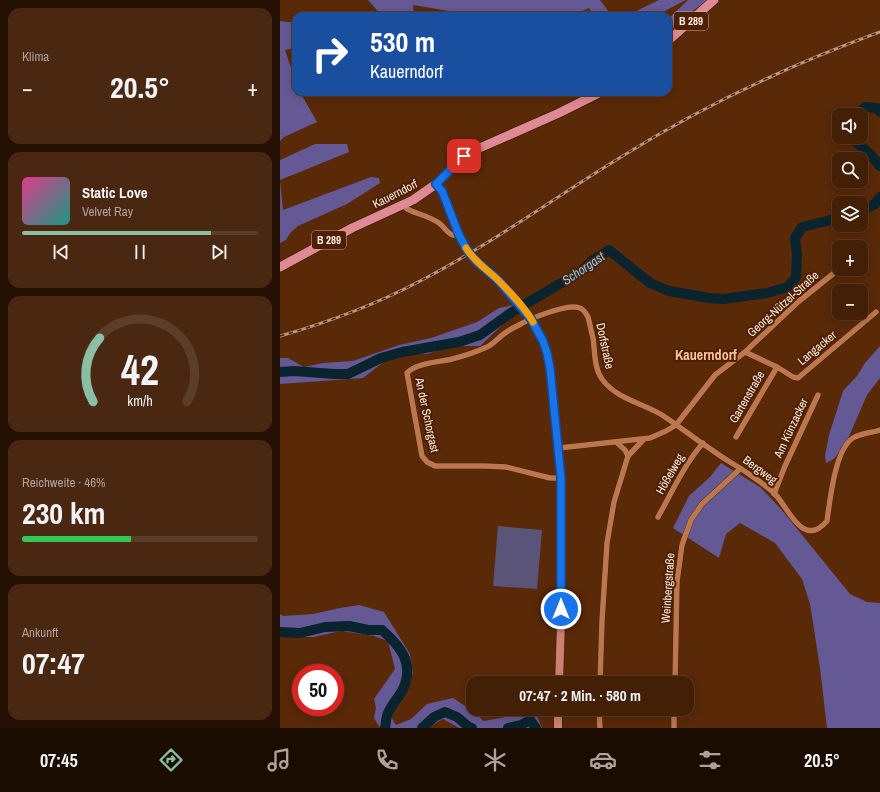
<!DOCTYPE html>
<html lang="de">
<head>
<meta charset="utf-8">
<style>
  body { margin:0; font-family:"Archivo Narrow",sans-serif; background:#4a2710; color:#f1f3f6; height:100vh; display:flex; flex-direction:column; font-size:15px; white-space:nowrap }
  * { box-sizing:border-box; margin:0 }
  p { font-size:13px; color:#afa29b }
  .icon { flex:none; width:22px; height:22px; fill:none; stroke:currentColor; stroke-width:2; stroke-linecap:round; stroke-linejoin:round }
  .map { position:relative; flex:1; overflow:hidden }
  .panel { display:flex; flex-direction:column; gap:8px; padding:8px; background:#251103; width:280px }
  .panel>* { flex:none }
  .banner { position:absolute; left:12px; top:12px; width:380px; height:84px; border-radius:12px; box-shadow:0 2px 10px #0003,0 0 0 1px #5b3d28; background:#1a4fa0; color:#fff; overflow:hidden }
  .tools { position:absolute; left:552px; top:108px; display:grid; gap:8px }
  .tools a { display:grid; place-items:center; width:36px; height:36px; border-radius:8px; background:#431f06; box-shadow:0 2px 10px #0003,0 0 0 1px #5b3d28; font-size:20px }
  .speed { position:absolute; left:12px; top:664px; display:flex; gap:8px; font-size:20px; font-weight:700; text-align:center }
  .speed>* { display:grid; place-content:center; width:52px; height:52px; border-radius:50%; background:#431f06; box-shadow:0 2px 10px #0003,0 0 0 1px #5b3d28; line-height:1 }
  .speed .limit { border:6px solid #d22; background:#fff; color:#111 }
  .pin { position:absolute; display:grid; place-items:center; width:34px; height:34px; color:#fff; margin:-17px; border-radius:8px; box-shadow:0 2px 6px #0006 }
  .me { position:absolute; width:44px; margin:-22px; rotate:0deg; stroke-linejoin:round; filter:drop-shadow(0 0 3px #0008) }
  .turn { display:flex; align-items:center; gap:14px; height:84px; padding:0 12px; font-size:18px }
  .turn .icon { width:52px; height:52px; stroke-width:2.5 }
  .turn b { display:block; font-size:28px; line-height:34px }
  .big { font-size:30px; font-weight:800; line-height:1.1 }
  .panel .widget { flex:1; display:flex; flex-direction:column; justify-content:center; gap:6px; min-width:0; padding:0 14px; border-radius:12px; background:#4a2710 }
  .panel .dial { align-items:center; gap:0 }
  .dial svg { height:104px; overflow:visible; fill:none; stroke:#5b3d28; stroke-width:7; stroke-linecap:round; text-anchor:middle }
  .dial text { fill:#f1f3f6; stroke:none }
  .song { display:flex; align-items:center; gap:12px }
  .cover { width:48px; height:48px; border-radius:6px; background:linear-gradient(135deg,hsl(330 70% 55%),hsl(170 70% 35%)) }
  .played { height:4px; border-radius:2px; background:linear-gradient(90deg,#8abfa5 80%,#5b3d28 80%) }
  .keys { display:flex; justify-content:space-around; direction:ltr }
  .heat { display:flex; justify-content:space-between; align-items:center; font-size:22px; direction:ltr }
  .charge { height:6px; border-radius:3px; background:linear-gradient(90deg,#34c759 46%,#5b3d28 0) }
  .trip { position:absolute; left:186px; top:676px; width:228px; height:40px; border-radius:12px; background:#431f06; box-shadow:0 2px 10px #0003,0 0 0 1px #5b3d28; font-weight:800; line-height:40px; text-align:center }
  .menu { display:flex; height:64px; justify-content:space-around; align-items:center; background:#1b0c02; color:#afa29b }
  .menu .icon { width:28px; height:28px }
  .menu .on { color:#8abfa5 }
  .menu b { font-size:18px; color:#f1f3f6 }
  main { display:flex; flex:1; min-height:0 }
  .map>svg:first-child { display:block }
</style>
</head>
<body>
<main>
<section class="panel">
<div class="widget"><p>Klima</p>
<div class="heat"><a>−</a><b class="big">20.5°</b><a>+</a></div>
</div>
<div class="widget">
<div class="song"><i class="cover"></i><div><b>Static Love</b><p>Velvet Ray</p></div></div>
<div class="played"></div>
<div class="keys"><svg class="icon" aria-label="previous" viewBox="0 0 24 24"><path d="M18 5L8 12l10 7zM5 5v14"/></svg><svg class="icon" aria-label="pause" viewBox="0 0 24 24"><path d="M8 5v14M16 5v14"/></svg><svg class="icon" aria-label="next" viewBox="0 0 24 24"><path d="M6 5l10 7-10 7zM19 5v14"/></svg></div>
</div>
<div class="widget dial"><svg viewBox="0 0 100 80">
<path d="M14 69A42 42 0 1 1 86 69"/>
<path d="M14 69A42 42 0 0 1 19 20" stroke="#8abfa5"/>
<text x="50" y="56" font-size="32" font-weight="700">42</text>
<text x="50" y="72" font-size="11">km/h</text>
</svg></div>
<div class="widget"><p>Reichweite · 46%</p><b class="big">230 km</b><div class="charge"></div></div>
<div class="widget"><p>Ankunft</p><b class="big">07:47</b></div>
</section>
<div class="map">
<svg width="600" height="728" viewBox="0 0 600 728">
  <rect width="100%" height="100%" fill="#592908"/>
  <!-- green -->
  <polygon fill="#595478" points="218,526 262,530 257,589 213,586"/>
  <!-- forest -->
  <g fill="#645995">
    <polygon points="88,0 320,0 332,16 314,16 309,8 291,16 199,16 133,5 134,16 102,16"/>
    <polygon points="379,0 406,0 375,16 346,16"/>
    <polygon points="408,0 428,0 388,29 388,19"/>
    <polygon points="0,21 16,23 16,49 15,48 5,50 16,82 16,92 20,92 37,122 4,137 0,141"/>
    <polygon points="35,144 67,144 69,152 0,180 0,160"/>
    <polygon points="91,177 99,178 100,183 67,204 18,226 10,233 6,240 0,243 0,181 3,210"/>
    <polygon points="238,304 243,311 234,314 200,346 173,346 147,354 134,353 106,360 83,378 0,384 0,358 8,358 24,367 43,363 73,361 119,345 151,338 197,322 219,308"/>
    <polygon points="600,346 600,378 587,395 567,441 554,459 546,463 545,456 549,435 563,391 577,376 585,363"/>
    <polygon points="441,463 480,487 501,509 570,594 587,602 600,603 600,728 547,728 540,668 530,604 522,579 495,543 460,523 446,534 439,558 393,528 409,496 430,477"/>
    <polygon points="79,605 104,612 130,654 133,673 111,717 116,725 131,719 147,704 173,698 197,714 203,721 226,717 237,709 254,709 262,728 179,728 163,719 147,728 100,728 94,718 96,708 94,699 115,669 108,641 94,636 61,631 34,637 0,637 0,614 3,616 33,614 60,608"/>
  </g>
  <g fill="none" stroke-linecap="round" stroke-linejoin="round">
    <!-- river -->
    <g stroke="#0a242f" stroke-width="10">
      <polyline points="578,115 585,107 597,108 600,112"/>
      <polyline points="575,137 575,141 591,155 600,166"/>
      <polyline points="581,211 595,204 600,197"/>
      <polyline points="0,372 14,371 54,374 68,374 101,358 122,352 179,342 200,335 232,312 300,272 313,260 329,250 370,283 389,291 429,298 443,299 487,293 508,287 516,277 517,255 515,238 522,227 559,218"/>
      <path d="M0,632L20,633L45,627L69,626L88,630H102C120,646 135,663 123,689C119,697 112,704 108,713C106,717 106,723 105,728"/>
      <polyline points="142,728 154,717 165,712 177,717 189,727 192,728"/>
      <polyline points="228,728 241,725 250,720 256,728"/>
    </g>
    <!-- minor casing -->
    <g stroke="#361501" stroke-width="6">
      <g id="minor">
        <path d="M124,204L127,209C137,214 149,216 159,223C167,229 168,237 179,235"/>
        <polyline points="465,352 497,367 513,377 518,378 596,312"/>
        <polyline points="456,437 497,367"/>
        <polyline points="336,442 345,450 348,456"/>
        <polyline points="279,448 370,438 386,431 396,425 435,375 465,352 518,302 559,269"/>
        <path d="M281,478H270L226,467L205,466H155L147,462L142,456L127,373C135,363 160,362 172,359C184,356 196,352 207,347C212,345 215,341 219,338C224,333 231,329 237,326C249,319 287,303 300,308C305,310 306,314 308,317C310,324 311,331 313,338C315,352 314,368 322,379C336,399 363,403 382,415C399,426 415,439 432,450C445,460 460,467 473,477C480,482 488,487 495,494C509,509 523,549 547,521C550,500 555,449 573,438C581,433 591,433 600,430"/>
        <polyline points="494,494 505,466 538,395"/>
        <path d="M378,517C392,492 404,465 423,443"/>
        <polyline points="320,683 322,621 327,543 334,502 348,456 364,439"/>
        <polyline points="395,683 397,582 402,545 411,520 422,504 460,469"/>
        <polyline points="319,709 320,728"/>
        <polyline points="394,728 394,709"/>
      </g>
    </g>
    <!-- secondary casing -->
    <g stroke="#361501" stroke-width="9">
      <g id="secondary">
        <path d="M156,184C168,194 174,226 182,242C191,258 205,267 218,280C235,297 254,319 263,342C266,350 268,360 270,368L281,478V623L279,683"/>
        <polyline points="278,709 278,728"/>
      </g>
    </g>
    <!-- primary casing -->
    <g stroke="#361501" stroke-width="10">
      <g id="primary">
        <polyline points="388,41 434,0"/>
        <polyline points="0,267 72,228 133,200 156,184 185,156 195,150 279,113 321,92"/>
      </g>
    </g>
    <!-- minor -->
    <use href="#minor" stroke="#bc774e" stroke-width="5.5"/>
    <!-- secondary -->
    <use href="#secondary" stroke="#cd8071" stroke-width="8"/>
    <!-- primary -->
    <use href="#primary" stroke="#de8a94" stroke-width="9"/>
    <!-- rail casing -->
    <g stroke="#b59885" stroke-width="3">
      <path id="rail" d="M0,336C49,322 97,304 142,280C211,244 274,198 341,157C422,106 510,65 600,32"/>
    </g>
    <!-- rail -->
    <use href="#rail" stroke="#4e1f00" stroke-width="1.5" stroke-dasharray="4.5" stroke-linecap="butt"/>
  </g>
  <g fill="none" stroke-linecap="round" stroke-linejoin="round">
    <!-- route casing -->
    <g stroke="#114b97" stroke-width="10">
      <polyline id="route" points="184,156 156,184 162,191 179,235 187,250 196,261 218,280 251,319 263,341 267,353 270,368 281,478 281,609"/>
    </g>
    <!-- route -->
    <use href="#route" stroke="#1a73e8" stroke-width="7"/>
    <!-- slow -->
    <path stroke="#f59e0b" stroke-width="7" d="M186,248C194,261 206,269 217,279C228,290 246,309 253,322"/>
  </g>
  <g text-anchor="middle" stroke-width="4" stroke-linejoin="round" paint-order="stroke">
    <!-- shield labels -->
    <g fill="#4e1f00" stroke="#c7ae9f" stroke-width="1">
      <rect x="394" y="12" width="34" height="18" rx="3"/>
      <rect x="32" y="231" width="34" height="18" rx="3"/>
    </g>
    <g font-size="11" font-weight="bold" fill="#fbebe3">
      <text x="411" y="25">B 289</text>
      <text x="49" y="244">B 289</text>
    </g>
    <!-- street labels -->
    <g font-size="12" fill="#fbebe3" stroke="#4e1f00">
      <text transform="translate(115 194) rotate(-27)" y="4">Kauerndorf</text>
      <text transform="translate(503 304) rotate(-42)" y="4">Georg-Nützel-Straße</text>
      <text transform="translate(325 346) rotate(78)" y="4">Dorfstraße</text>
      <text transform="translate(537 348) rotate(-40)" y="4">Langacker</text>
      <text transform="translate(467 397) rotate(-60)" y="4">Gartenstraße</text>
      <text transform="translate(147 415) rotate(78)" y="4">An der Schorgast</text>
      <text transform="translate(511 428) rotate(-65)" y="4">Am Künzacker</text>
      <text transform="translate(480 470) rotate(36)" y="4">Bergweg</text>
      <text transform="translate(390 474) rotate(-60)" y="4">Hößelweg</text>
      <text transform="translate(388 588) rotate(-86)" y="4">Weinbergstraße</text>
    </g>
    <!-- water labels -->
    <g font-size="13" font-style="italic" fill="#7bcff7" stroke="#4e1f00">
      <text transform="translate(303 268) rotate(-34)" y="5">Schorgast</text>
    </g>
    <!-- quarter labels -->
    <g font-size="14" font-weight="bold" fill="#ffc3a1" stroke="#4e1f00">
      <text x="426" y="360">Kauerndorf</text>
    </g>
  </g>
</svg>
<div class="tools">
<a><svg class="icon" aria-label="sound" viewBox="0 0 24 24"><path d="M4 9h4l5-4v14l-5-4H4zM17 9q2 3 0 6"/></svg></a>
<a><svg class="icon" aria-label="search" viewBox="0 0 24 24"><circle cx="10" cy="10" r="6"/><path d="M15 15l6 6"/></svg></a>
<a><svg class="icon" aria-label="layers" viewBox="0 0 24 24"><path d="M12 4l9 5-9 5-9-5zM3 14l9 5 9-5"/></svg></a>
<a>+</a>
<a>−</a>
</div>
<div class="speed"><div class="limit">50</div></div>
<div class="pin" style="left:184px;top:156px;background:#d93025"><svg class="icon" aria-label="arrive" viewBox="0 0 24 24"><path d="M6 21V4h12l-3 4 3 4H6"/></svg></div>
<svg class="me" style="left:281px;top:609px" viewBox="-20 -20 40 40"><circle r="17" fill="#1a73e8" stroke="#fff" stroke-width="3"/><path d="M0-11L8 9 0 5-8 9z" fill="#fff"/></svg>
<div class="trip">07:47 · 2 Min. · 580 m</div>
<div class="banner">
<div class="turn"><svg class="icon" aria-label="right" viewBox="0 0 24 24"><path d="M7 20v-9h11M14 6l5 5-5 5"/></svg><div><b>530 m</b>Kauerndorf</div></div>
</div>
</div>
</main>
<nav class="menu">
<b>07:45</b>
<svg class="icon on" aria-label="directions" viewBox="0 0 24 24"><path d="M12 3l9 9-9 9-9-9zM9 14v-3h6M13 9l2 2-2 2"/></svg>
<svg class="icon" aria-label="music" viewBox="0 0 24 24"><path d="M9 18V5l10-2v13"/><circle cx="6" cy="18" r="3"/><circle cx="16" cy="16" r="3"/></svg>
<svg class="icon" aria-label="phone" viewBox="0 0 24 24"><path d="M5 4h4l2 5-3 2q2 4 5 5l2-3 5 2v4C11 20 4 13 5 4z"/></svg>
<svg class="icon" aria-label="climate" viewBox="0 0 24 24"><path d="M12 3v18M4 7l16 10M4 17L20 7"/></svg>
<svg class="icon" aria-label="car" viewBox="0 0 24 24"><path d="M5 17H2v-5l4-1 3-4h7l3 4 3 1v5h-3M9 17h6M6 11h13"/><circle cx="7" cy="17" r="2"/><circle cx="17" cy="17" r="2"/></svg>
<svg class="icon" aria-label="filters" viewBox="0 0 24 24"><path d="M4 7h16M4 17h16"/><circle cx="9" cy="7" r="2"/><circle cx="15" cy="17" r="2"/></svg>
<b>20.5°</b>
</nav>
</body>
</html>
